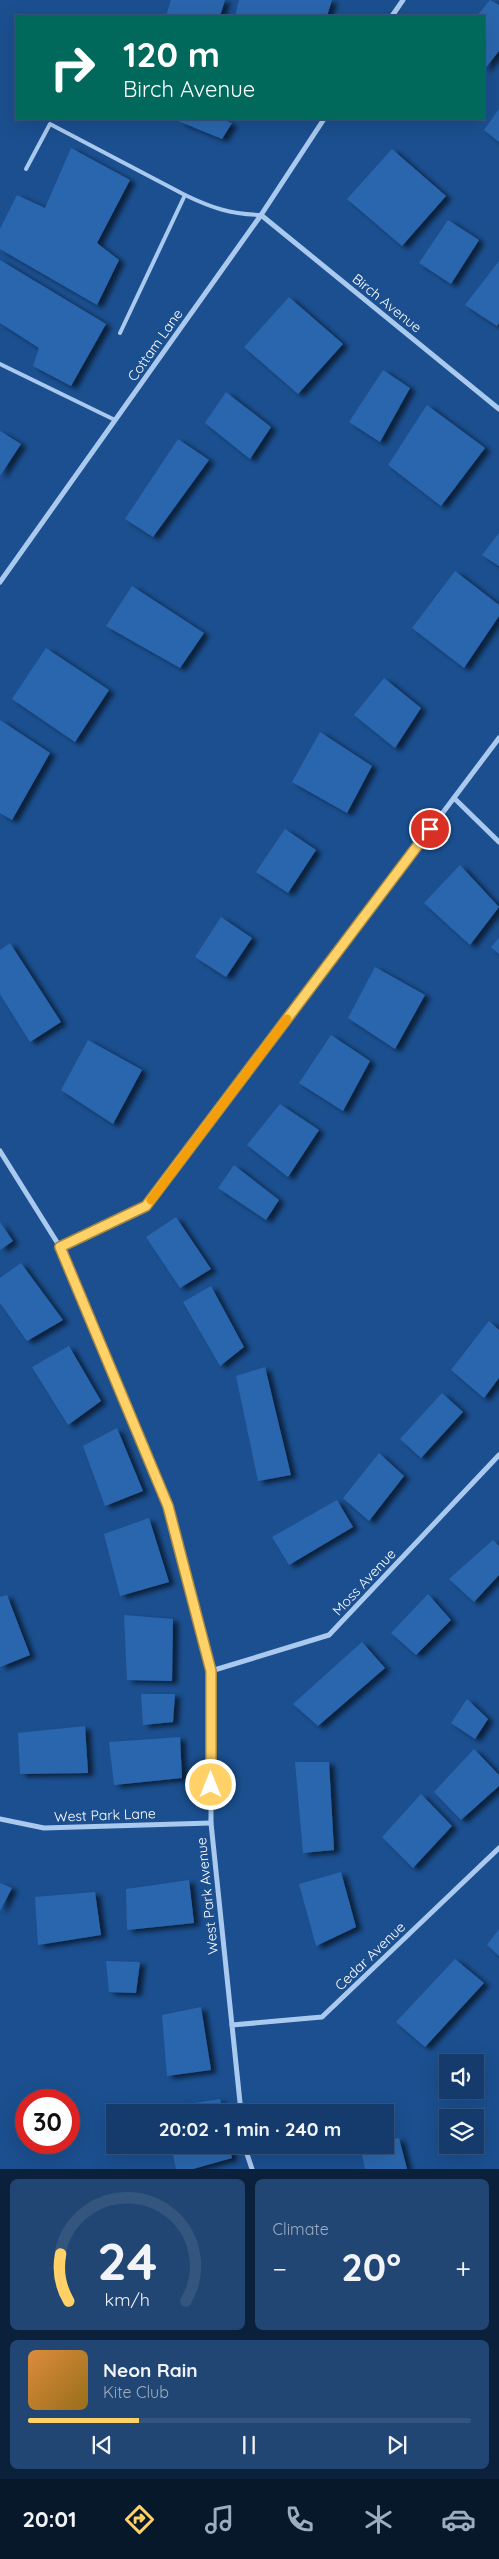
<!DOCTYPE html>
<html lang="en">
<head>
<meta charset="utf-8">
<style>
  body { margin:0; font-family:Quicksand,sans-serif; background:#214673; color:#f1f3f6; height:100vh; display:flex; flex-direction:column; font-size:19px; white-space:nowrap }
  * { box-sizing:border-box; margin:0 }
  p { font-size:16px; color:#9dadc1 }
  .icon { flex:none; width:28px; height:28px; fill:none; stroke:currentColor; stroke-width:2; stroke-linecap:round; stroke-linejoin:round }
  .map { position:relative; height:2169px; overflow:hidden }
  .details { display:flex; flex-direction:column; gap:10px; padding:10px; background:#0b203b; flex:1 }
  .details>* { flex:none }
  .hud { position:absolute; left:15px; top:15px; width:470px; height:105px; border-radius:0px; box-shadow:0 5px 20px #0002,0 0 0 1px #33557e; background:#00695c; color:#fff; overflow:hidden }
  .fabs { position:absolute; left:439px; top:2054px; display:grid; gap:10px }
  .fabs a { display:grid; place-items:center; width:45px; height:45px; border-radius:0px; background:#143b6b; box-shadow:0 5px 20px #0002,0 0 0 1px #33557e; font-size:25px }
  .speed { position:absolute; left:15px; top:2089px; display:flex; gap:10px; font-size:25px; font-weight:700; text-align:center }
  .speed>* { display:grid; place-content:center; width:65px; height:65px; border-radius:50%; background:#143b6b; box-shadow:0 5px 20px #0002,0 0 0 1px #33557e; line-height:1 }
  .speed .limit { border:8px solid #d22; background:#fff; color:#111 }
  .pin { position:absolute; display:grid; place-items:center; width:42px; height:42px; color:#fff; margin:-21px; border:2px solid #fff; border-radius:50%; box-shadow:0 1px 5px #0007 }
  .me { position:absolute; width:55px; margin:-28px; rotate:0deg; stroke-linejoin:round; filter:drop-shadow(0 0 4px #0008) }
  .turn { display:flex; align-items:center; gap:18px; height:105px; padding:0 25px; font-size:22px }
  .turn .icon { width:65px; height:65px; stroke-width:2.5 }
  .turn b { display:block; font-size:35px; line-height:42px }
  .big { font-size:38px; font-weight:700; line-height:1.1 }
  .details .card { flex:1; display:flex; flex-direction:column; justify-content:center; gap:8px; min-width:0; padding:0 18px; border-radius:8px; background:#214673 }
  .details .dial { align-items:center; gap:0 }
  .dial svg { height:130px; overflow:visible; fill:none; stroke:#33557e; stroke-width:7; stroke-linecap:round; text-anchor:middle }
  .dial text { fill:#f1f3f6; stroke:none }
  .song { display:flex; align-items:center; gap:15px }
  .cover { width:60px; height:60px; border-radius:8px; background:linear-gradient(135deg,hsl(30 70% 55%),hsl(40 70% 35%)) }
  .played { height:5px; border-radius:2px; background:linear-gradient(90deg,#ffd166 25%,#33557e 25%) }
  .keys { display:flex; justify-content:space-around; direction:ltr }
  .heat { display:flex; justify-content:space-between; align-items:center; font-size:28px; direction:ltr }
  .details .tiles { flex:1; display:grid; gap:10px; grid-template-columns:1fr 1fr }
  .card:last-child { grid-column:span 2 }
  .trip { position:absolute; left:106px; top:2104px; width:288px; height:50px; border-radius:0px; background:#143b6b; box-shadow:0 5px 20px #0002,0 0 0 1px #33557e; font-weight:700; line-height:50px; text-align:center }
  .menu { display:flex; height:80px; justify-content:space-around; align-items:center; background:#08182b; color:#9dadc1 }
  .menu .icon { width:35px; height:35px }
  .menu .on { color:#ffd166 }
  .menu b { font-size:22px; color:#f1f3f6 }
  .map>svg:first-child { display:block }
</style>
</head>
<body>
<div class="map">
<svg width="499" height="2169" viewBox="0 0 499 2169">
  <defs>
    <filter id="shadow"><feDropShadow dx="5.5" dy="3" stdDeviation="2.5" flood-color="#0009"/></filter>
  </defs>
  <rect width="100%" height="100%" fill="#1b4f8f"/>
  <!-- building -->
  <g fill="#2a66ad" filter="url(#shadow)">
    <polygon points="171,0 225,0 220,16 166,16"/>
    <polygon points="239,0 332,0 327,16 235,16"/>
    <polygon points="490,0 499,5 499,51 484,70 484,16 477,16"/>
    <polygon points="499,109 499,142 484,130"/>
    <polygon points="178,119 221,119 232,123 222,139 178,121"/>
    <polygon points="71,148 130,180 97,243 119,260 97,305 0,249 0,229 17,195 45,208"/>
    <polygon points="392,149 446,196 402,246 347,199"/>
    <polygon points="448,220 479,240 451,284 419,263"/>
    <polygon points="0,260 106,324 71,386 33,366 39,348 0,323"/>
    <polygon points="499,261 499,323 497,326 465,305"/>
    <polygon points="289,297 343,344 298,394 244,347"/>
    <polygon points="383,370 410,388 380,442 349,422"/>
    <polygon points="226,392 271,427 250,459 205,423"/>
    <polygon points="427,405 485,448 441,506 388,465"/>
    <polygon points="0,431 21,444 0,476"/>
    <polygon points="178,439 209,460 153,537 125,519"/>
    <polygon points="499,533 499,566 482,555"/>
    <polygon points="455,571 499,605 499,616 464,668 412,628"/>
    <polygon points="132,586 204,633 180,668 106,626"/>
    <polygon points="46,648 109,690 75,742 12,699"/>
    <polygon points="384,678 421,708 395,748 354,715"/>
    <polygon points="0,720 50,753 12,820 0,813"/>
    <polygon points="320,732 372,766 347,813 292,782"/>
    <polygon points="285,829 316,850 288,893 256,872"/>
    <polygon points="460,865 499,907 470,945 424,903"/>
    <polygon points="221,917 252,938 226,977 195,957"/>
    <polygon points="499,938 499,954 491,947"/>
    <polygon points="10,943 61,1022 30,1042 0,994 0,950"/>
    <polygon points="375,967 425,995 395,1049 348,1018"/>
    <polygon points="331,1035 370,1061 343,1111 299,1083"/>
    <polygon points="88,1040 142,1070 113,1124 61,1090"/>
    <polygon points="280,1104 319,1130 288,1177 247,1145"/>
    <polygon points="234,1165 279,1200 266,1220 218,1188"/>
    <polygon points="176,1217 211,1269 180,1288 146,1237"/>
    <polygon points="0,1222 13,1241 0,1250"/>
    <polygon points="21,1263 63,1320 27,1341 0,1303 0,1278"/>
    <polygon points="211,1286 244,1347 220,1366 183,1302"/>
    <polygon points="489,1321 499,1330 499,1378 484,1398 451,1370"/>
    <polygon points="69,1346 101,1401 68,1425 32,1367"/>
    <polygon points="265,1367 291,1475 258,1481 236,1376"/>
    <polygon points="442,1393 463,1412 421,1458 400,1439"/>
    <polygon points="117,1428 143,1491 105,1506 83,1446"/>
    <polygon points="379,1453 404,1476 369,1521 343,1498"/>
    <polygon points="337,1500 353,1527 289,1565 272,1537"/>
    <polygon points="149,1518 169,1582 120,1596 104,1534"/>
    <polygon points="493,1540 499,1546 499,1575 474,1602 449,1579"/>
    <polygon points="428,1594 451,1620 416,1655 391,1633"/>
    <polygon points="7,1595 30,1655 0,1667 0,1597"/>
    <polygon points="124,1615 173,1619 172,1681 127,1680"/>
    <polygon points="362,1642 385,1668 318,1726 293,1704"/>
    <polygon points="141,1694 175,1694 173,1722 143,1725"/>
    <polygon points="467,1699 488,1719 475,1739 451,1723"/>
    <polygon points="85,1726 88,1773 20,1774 18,1733"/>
    <polygon points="180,1737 182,1778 114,1785 109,1742"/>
    <polygon points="474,1749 499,1775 499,1786 461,1820 434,1792"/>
    <polygon points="295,1762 329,1762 334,1850 303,1853"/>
    <polygon points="421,1794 452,1826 413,1868 382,1837"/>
    <polygon points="341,1872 356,1927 316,1946 299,1884"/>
    <polygon points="189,1880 194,1923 127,1930 126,1889"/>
    <polygon points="0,1883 12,1888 0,1911"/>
    <polygon points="95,1892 101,1935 38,1945 35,1897"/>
    <polygon points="499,1929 499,1956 487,1945"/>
    <polygon points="455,1959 484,1983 425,2047 396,2022"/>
    <polygon points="106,1961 140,1962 136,1993 109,1992"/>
    <polygon points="201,2007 211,2070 167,2076 162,2015"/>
    <polygon points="220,2099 223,2112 164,2112 163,2108"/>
    <polygon points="399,2138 407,2169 365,2169 360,2146 385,2145 385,2141"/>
    <polygon points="171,2145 229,2145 232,2158 193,2169 176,2169"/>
  </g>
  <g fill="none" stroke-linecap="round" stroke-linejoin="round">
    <!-- service -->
    <g stroke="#a9c9ee" stroke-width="4">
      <polyline points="26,169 50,124 185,195"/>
      <path d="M120,333L185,195C212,208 230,214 261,215"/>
      <polyline points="0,364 115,420"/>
    </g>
    <!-- minor -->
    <g stroke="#a9c9ee" stroke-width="5">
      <polyline points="392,16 403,0"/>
      <polyline points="261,215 499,409"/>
      <polyline points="0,582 261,215 324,119"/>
      <polyline points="454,798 499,842"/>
      <polyline points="0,1151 60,1247 167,1506 211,1671 211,1823 241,2112"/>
      <polyline points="60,1247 146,1207 499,738"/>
      <polyline points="211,1671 329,1635 499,1455"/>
      <polyline points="0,1819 44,1828 211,1823"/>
      <polyline points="232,2025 322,2017 499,1848"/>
      <polyline points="244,2145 252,2169"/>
    </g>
  </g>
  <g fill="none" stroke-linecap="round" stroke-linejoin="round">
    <!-- route casing -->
    <g stroke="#a68842" stroke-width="12">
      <polyline id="route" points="211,1785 211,1671 168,1506 60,1247 146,1206 430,829"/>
    </g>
    <!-- route -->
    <use href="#route" stroke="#ffd166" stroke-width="9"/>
    <!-- slow -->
    <polyline stroke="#f59e0b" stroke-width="9" points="151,1200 287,1019"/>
  </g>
  <g text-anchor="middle" stroke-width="5" stroke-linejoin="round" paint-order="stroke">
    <!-- street labels -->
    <g font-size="14" fill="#fff" stroke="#1b4f8f">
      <text transform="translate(387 303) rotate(39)" y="5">Birch Avenue</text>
      <text transform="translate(155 345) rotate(-55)" y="5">Cottam Lane</text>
      <text transform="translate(364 1582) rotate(-47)" y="5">Moss Avenue</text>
      <text transform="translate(105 1815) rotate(-2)" y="5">West Park Lane</text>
      <text transform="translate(207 1896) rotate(-96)" y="5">West Park Avenue</text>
      <text transform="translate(370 1956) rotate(-44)" y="5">Cedar Avenue</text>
    </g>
  </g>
</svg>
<div class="fabs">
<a><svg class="icon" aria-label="sound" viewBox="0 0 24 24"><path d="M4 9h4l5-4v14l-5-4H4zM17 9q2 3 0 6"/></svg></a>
<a><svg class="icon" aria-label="layers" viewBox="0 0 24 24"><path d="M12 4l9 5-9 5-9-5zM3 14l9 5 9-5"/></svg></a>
</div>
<div class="speed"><div class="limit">30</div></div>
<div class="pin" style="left:430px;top:829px;background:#d93025"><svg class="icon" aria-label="arrive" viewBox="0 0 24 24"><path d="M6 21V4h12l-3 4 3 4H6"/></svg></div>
<svg class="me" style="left:211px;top:1785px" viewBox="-20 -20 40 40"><circle r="17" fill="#ffd166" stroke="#fff" stroke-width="3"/><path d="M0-11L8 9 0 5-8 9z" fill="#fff"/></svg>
<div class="trip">20:02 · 1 min · 240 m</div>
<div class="hud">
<div class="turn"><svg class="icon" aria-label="right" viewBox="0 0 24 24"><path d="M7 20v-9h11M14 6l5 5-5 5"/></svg><div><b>120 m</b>Birch Avenue</div></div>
</div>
</div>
<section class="details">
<div class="tiles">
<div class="card dial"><svg viewBox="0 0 100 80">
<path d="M14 69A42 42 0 1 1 86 69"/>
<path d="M14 69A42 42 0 0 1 9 40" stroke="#ffd166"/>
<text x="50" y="56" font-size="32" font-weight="700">24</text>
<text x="50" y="72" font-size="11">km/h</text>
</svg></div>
<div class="card"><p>Climate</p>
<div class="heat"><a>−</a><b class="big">20°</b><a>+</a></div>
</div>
<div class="card">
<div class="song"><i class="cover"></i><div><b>Neon Rain</b><p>Kite Club</p></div></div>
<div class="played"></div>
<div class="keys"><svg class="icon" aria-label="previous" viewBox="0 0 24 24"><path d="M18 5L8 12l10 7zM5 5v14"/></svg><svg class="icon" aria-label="pause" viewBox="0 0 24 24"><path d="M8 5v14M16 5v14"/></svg><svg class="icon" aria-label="next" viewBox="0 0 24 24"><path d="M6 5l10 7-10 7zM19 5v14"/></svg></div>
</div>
</div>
</section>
<nav class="menu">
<b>20:01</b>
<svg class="icon on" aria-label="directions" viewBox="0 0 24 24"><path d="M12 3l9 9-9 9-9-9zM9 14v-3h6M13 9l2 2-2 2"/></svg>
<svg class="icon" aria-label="music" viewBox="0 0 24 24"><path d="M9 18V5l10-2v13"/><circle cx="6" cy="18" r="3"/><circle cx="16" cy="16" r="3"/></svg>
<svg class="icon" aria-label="phone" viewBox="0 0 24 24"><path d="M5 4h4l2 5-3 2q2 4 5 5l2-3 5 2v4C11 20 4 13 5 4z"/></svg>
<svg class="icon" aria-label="climate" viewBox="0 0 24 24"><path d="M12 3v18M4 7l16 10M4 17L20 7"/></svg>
<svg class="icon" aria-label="car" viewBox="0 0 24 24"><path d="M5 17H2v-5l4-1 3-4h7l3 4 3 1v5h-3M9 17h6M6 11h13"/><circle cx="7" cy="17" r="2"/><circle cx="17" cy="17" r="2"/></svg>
</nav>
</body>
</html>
